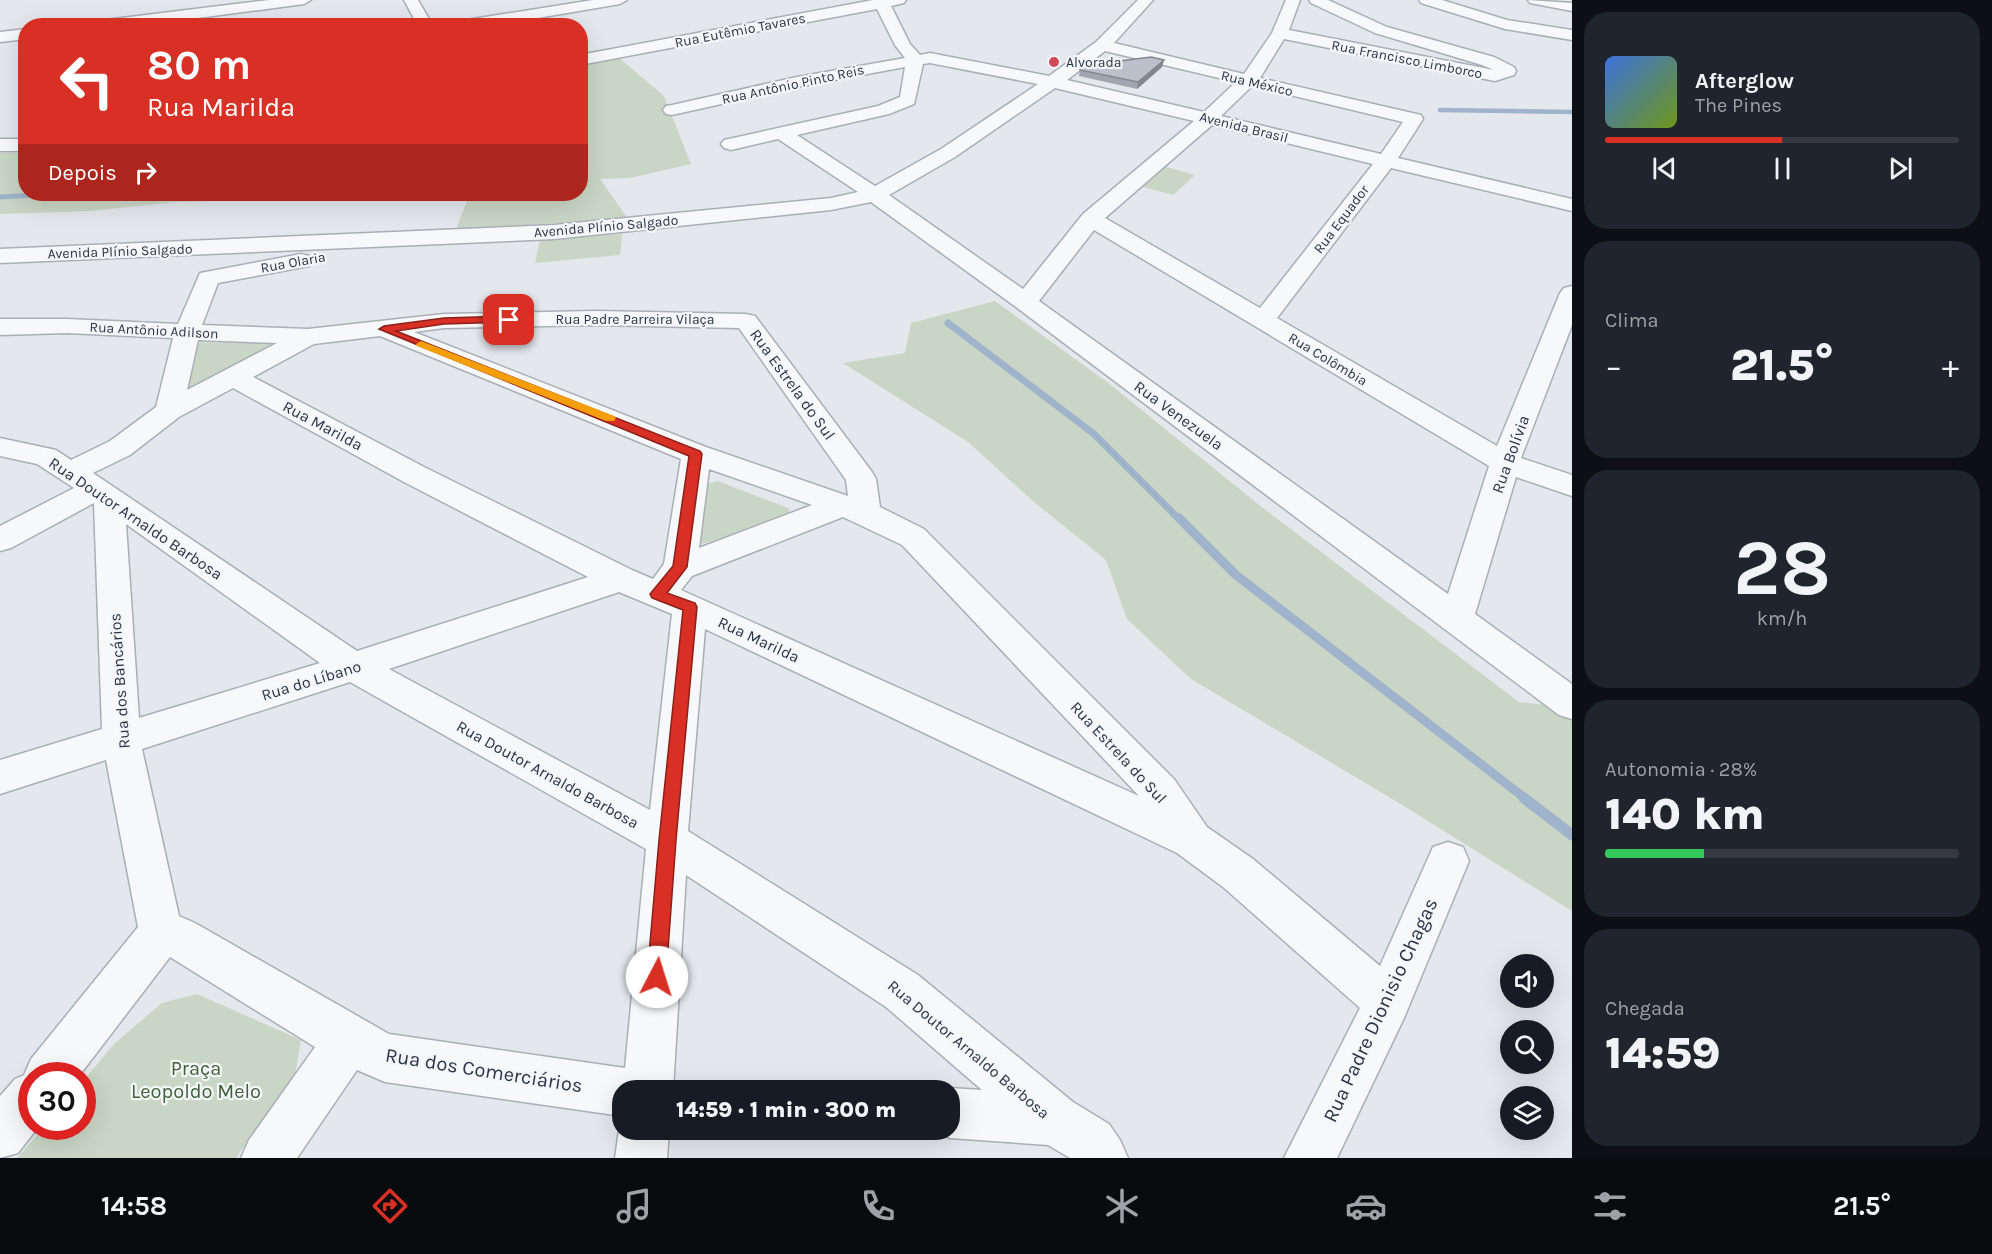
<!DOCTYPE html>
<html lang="pt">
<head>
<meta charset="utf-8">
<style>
  body { margin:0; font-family:Karla,sans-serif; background:#20242c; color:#f1f3f6; height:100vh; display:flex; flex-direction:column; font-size:22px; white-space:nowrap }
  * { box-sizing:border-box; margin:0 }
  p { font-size:20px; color:#9ea1a6 }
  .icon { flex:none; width:33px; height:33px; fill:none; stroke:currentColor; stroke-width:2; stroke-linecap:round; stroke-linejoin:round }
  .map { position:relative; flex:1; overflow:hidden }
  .side { display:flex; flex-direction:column; gap:12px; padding:12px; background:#0d0f14; width:420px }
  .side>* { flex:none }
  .banner { position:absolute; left:18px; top:18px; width:570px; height:183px; border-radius:24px; box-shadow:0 6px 24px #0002; background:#d93025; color:#fff; overflow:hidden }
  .buttons { position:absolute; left:1500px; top:954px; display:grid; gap:12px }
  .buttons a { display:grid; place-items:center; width:54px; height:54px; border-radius:50%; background:#171b24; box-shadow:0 6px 24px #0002; font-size:30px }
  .speed { position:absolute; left:18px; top:1062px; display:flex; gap:12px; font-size:30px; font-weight:700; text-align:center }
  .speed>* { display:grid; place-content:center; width:78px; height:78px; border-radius:50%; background:#171b24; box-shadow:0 6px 24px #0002; line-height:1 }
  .speed .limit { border:9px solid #d22; background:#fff; color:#111 }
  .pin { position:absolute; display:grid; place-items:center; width:51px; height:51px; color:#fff; margin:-26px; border-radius:12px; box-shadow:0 3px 9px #0006 }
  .me { position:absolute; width:66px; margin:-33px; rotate:5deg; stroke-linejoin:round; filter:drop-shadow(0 0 4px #0008) }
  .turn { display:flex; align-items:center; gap:21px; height:126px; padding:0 30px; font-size:27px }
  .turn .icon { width:78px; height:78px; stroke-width:2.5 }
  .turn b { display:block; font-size:42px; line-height:51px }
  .then { display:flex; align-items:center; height:57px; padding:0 30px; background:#0003; gap:12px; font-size:22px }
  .big { font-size:45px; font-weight:800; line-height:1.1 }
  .side .widget { flex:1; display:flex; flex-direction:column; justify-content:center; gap:9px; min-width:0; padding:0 21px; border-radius:24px; background:#20242c }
  .side .dial { align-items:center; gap:0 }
  .dial b { font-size:78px; line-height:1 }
  .song { display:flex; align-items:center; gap:18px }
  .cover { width:72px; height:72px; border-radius:9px; background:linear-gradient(135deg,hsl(220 70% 55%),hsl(80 70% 35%)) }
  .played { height:6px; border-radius:3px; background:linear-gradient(90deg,#d93025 50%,#363941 50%) }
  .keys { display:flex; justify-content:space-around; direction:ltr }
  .heat { display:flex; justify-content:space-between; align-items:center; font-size:33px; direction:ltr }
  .charge { height:9px; border-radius:4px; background:linear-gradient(90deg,#34c759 28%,#363941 0) }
  .trip { position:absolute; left:612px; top:1080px; width:348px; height:60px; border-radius:24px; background:#171b24; box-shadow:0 6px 24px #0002; font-weight:800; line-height:60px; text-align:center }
  .dock { display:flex; height:96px; justify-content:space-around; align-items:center; background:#090b0e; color:#9ea1a6 }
  .dock .icon { width:42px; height:42px }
  .dock .selected { color:#d93025 }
  .dock b { font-size:27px; color:#f1f3f6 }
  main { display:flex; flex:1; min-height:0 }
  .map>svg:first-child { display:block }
</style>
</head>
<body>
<main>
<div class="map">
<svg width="1572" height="1158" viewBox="0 0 1572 1158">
  <rect width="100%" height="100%" fill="#e4e7ec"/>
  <!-- green -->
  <g fill="#c9d6c5">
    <polygon points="618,57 664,96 691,164 630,178 600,179 628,219 456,229 470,194 580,194 581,63"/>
    <polygon points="0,153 25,153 26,194 314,194 251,200 176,202 91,211 0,214"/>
    <polygon points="1166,167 1195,175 1173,195 1143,187"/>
    <polygon points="622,234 620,255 535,263 540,240"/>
    <polygon points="995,301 1107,382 1263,508 1519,702 1572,708 1572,911 1399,803 1191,679 1127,619 1106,560 1034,502 968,442 843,363 905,353 911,323"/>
    <polygon points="194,342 276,344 186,396"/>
    <polygon points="718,481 790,509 785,519 698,545 707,484"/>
    <polygon points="197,994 301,1040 295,1075 236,1158 17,1158 44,1127 82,1126 83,1081 114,1044 162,1003"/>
  </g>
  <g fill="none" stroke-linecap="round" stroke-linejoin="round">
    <!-- stream-far4 -->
    <polyline stroke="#9fb4cc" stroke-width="4.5" points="1440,110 1572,112"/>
    <!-- stream-far3 -->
    <polyline stroke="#9fb4cc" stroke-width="5" points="0,197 53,194"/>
    <!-- stream-far2 -->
    <polyline stroke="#9fb4cc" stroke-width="7" points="948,323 1094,434 1180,520"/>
    <!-- stream-far1 -->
    <polyline stroke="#9fb4cc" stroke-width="9" points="1179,518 1236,575 1526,799"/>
    <!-- stream -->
    <polyline stroke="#9fb4cc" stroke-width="11" points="1524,798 1572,835"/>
    <!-- minor casing -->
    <g stroke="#a9aeb7" stroke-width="3">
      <g id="minor">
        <polygon points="269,0 311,0 304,4 138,26 90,26 97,21"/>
        <polygon points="404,0 418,0 433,26 418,26"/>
        <polygon points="593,0 627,0 620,4 491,26 453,26 460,21"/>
        <path d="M873,0H906L904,3L891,6L910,44L920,55L930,53L1049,76L1096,42L1138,0H1153L1114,43L1244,74L1272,33L1286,0H1300L1289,30L1494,70L1482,65L1375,33L1311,3L1309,0H1328L1387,27L1494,57L1514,67L1516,71L1514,75L1495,81L1284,39L1260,78L1421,115L1423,119L1398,158L1572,199V211L1391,168L1277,318L1497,446L1560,293L1564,288L1572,286V325L1521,458L1572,475V496L1516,477L1475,614L1572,684V719L1559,715L1016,307L871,202L831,210L554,239L0,263V249L554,225L831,198L858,192L778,139L731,150L724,148L721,144L724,140L878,106L900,97L905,67L797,87L672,115L666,114L663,110L666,106L672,105L797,77L905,58L895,45L877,9L580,65V55ZM1105,51L1236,82L1204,112L1067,80ZM930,63L1038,84L941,149L875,186L797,135L889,114L914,104L923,64ZM1252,86L1403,122L1381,154L1221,116ZM1055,88L1194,121L1083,214L1023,289L889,195L955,157ZM1212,125L1373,164L1260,308L1105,218ZM1094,230L1489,466L1448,594L1039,301Z"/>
        <polygon points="1419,0 1442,0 1507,20 1572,30 1572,40 1505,29 1421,3"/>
        <polygon points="1528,0 1572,3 1572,11 1530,3"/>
        <polygon points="26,29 26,39 0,42 0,32"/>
        <rect x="0" y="139" width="26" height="12"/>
        <path d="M301,254L309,256L312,261L309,266L218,283L202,325L308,329L444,314L596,311L746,314L755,316L872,472L876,479L880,507L924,529L1174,779L1207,827L1253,859L1380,966L1433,847L1448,842L1463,847L1469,861L1404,1018L1337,1158H1284L1360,1008L1223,887L1177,853L705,629L688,831L918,975L1073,1102L1109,1124L1120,1140L1128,1158H1070L1048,1145L950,1138L932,1131L950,1130V1090H944L950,1088L982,1090L886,1007L686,875L673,1090H622V1116L385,1082L357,1070L297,1158H241L249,1140L315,1047L170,957L79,1076H32V1126H39L18,1153L0,1158V1096L15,1079L24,1075L31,1059L138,927L106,760L0,794V760L102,729L94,503L11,548L0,551V526L74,488L37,464L0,456V438L56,450L71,460L110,441L156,407L173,338L67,333L0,335V319H67L178,324L200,273ZM596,325L739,328L846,480L848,496L706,447L414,332L444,328ZM380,336L681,459L664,564L653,579L632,570L426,468L253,377L314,344ZM198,340L277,343L187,390ZM233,388L404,482L588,577L357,651L93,473L130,455L179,417ZM709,469L812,505L699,548ZM843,517L902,545L1139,796L681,590L692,576ZM126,524L320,663L139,718ZM619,592L672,614L650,810L389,669ZM350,682L646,849L625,1068L389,1034L195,923L179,916L142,749Z"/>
        <polygon points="622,1121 622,1130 669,1130 667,1158 615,1158 619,1130"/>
      </g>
    </g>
    <!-- minor -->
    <use href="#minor" fill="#f7f8fa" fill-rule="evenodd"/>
  </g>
  <!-- wall -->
  <polygon fill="#a1a5ae" points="1164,60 1162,67 1137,89 1079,76 1080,70"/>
  <!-- shaded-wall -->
  <polygon fill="#83868d" points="1164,60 1162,67 1137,89 1138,82"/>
  <!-- building -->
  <polygon fill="#bbc0ca" stroke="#83868d" stroke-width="1.5" points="1151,57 1164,60 1138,82 1080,70 1081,66"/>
  <!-- route -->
  <polygon fill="#d93025" stroke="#8d1f18" stroke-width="1.5" points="509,316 514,320 513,322 444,324 396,331 700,451 702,454 687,567 667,593 695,603 697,607 676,840 666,977 663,983 657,986 650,983 647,977 659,840 683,610 652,598 650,594 673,566 689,456 379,329 384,326 444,318"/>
  <!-- slow -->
  <polygon fill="#f59e0b" points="421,341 614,416 616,418 614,421 606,421 417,346 416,344"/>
  <!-- markers -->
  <circle fill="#d1495b" stroke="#f4f6f9" stroke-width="2" cx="1054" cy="62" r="6"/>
  <g text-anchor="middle" stroke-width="4.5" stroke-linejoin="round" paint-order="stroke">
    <!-- far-street labels -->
    <g font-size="14" fill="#2b3445" stroke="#f4f6f9">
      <text transform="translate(740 30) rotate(-11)" y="5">Rua Eutêmio Tavares</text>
      <text transform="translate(1407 59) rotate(11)" y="5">Rua Francisco Limborco</text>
      <text transform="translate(1257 83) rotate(13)" y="5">Rua México</text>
      <text transform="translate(793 84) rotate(-12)" y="5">Rua Antônio Pinto Reis</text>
      <text transform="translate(1244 127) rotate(14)" y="5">Avenida Brasil</text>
      <text transform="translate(1341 219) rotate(-53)" y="5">Rua Equador</text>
      <text transform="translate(606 226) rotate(-5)" y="5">Avenida Plínio Salgado</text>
      <text transform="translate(120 251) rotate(-2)" y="5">Avenida Plínio Salgado</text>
      <text transform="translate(293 262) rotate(-10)" y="5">Rua Olaria</text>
      <text x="635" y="324">Rua Padre Parreira Vilaça</text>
      <text transform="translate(154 330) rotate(3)" y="5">Rua Antônio Adilson</text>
      <text transform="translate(1328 359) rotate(31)" y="5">Rua Colômbia</text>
    </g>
    <!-- far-poi labels -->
    <g font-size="14" fill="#2b3445" stroke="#f4f6f9" text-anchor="start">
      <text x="1066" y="67">Alvorada</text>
    </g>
    <!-- street labels -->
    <g font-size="16" fill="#2b3445" stroke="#f4f6f9">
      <text transform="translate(793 384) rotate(54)" y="6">Rua Estrela do Sul</text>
      <text transform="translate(1179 415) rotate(36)" y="6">Rua Venezuela</text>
      <text transform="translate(323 425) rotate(28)" y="6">Rua Marilda</text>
      <text transform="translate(1510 454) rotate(-70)" y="6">Rua Bolívia</text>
      <text transform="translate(136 518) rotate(34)" y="6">Rua Doutor Arnaldo Barbosa</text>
      <text transform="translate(759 639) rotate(25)" y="6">Rua Marilda</text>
      <text transform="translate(311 680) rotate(-17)" y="6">Rua do Líbano</text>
      <text transform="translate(119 681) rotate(-94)" y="6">Rua dos Bancários</text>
      <text transform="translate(1119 752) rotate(47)" y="6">Rua Estrela do Sul</text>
      <text transform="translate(548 774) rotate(29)" y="6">Rua Doutor Arnaldo Barbosa</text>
      <text transform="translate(969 1049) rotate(40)" y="6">Rua Doutor Arnaldo Barbosa</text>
    </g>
    <!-- near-street labels -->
    <g font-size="20" fill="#2b3445" stroke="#f4f6f9">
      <text transform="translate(1380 1010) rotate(-65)" y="7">Rua Padre Dionisio Chagas</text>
      <text transform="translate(484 1070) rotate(9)" y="7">Rua dos Comerciários</text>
    </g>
    <!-- near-park labels -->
    <g font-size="20" fill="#3f6138" stroke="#f4f6f9">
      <text x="196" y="1075">Praça<tspan x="196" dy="23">Leopoldo Melo</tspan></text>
    </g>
  </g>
</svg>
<div class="buttons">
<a><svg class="icon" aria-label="sound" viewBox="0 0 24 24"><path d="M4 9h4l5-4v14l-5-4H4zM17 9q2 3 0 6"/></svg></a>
<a><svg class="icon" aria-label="search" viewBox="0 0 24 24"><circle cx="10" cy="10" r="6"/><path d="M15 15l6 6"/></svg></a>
<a><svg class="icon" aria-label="layers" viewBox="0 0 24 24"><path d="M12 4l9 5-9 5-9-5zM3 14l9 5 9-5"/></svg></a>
</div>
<div class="speed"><div class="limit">30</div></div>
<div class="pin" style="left:509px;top:320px;background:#d93025"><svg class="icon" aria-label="arrive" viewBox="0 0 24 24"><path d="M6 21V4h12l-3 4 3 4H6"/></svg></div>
<svg class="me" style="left:657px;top:977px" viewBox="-20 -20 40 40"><circle r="19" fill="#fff"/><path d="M0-13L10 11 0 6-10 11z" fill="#d93025"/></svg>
<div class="trip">14:59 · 1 min · 300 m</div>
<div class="banner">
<div class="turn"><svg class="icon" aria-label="left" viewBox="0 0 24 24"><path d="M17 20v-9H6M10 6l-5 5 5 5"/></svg><div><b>80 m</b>Rua Marilda</div></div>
<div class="then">Depois<svg class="icon" aria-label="right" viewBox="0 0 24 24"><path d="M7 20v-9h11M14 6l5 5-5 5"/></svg></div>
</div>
</div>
<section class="side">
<div class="widget">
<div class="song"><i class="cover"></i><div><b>Afterglow</b><p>The Pines</p></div></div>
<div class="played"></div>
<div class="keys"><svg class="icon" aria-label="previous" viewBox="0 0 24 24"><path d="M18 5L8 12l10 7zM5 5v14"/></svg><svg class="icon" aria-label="pause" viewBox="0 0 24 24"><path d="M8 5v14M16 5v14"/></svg><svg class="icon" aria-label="next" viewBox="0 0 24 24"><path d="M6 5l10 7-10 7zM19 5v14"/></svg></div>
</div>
<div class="widget"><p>Clima</p>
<div class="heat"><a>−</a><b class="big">21.5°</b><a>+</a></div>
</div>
<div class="widget dial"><b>28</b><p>km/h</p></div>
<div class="widget"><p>Autonomia · 28%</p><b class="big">140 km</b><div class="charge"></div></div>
<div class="widget"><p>Chegada</p><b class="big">14:59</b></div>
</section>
</main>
<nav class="dock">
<b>14:58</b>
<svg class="icon selected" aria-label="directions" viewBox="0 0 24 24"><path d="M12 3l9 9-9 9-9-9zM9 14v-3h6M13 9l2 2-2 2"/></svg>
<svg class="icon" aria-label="music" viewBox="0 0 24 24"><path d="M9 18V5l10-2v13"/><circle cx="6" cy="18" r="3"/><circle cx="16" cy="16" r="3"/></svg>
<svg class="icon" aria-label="phone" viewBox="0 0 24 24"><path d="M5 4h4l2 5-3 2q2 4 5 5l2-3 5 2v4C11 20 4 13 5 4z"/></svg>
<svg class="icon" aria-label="climate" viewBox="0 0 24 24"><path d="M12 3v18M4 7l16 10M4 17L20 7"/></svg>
<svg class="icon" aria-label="car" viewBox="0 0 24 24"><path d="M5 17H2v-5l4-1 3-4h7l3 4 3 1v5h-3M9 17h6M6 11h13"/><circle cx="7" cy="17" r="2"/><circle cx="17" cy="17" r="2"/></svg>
<svg class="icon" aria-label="filters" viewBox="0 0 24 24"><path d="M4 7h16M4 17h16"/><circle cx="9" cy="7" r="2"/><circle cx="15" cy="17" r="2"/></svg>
<b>21.5°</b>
</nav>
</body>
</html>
